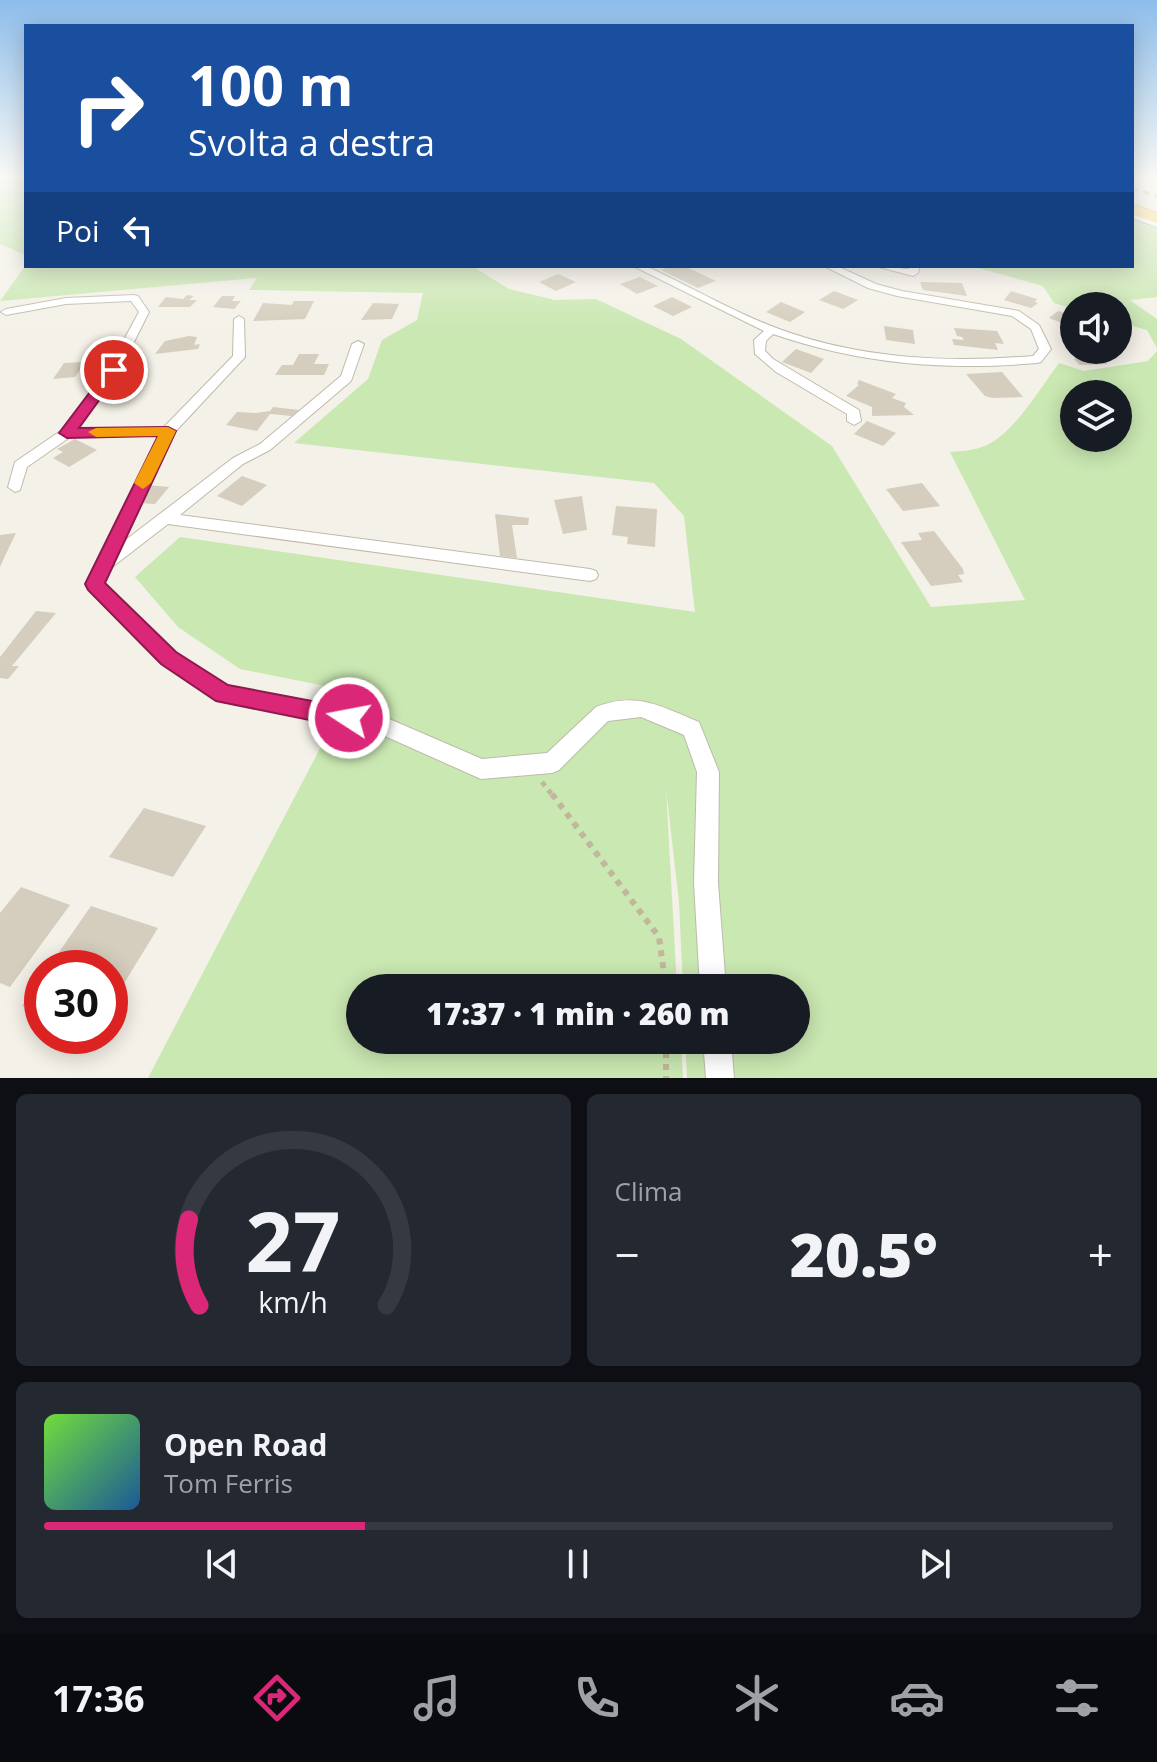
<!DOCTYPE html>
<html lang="it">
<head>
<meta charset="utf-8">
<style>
  body { margin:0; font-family:"Open Sans",sans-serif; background:#242831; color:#f1f3f6; height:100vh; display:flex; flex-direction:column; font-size:30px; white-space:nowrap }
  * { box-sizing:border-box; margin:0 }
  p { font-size:26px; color:#9ea1a6 }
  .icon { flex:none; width:44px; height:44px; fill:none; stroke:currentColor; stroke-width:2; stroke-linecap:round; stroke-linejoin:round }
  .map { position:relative; height:1078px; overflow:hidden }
  .details { display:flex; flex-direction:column; gap:16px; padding:16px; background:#0d0f14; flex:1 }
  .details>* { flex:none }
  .top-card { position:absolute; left:24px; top:24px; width:1110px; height:244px; border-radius:0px; box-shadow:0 4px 20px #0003; background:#1a4fa0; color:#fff; overflow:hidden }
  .tools { position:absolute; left:1060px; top:292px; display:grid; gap:16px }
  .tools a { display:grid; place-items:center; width:72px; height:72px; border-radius:50%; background:#171b24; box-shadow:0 4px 20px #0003; font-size:40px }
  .speed { position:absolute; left:24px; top:950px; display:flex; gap:16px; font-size:40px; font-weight:700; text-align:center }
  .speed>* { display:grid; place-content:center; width:104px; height:104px; border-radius:50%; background:#171b24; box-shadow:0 4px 20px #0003; line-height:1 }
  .speed .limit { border:12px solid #d22; background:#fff; color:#111 }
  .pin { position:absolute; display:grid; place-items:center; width:68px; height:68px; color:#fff; margin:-34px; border:4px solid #fff; border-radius:50%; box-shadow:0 2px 8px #0007 }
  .me { position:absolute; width:88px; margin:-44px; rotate:281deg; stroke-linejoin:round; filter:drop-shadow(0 0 6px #0008) }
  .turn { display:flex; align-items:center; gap:28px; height:168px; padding:0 32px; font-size:36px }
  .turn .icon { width:104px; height:104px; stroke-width:2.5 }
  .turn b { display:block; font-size:56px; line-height:68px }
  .then { display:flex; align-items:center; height:76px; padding:0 32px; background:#0003; gap:16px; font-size:30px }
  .big { font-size:60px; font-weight:800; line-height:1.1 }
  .details .tile { flex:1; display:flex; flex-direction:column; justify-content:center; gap:12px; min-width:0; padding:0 28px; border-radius:12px; background:#242831 }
  .details .dial { align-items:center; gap:0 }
  .dial svg { height:208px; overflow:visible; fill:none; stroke:#363941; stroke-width:7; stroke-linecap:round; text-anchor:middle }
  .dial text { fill:#f1f3f6; stroke:none }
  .song { display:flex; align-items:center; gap:24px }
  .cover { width:96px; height:96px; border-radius:12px; background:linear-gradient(135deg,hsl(100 70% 55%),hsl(210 70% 35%)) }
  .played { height:8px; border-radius:4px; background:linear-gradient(90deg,#db2777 30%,#363941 30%) }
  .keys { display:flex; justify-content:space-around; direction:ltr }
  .heat { display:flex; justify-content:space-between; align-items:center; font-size:44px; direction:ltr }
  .details .tiles { flex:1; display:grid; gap:16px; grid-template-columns:1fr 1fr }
  .tile:last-child { grid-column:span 2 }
  .trip { position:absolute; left:346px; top:974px; width:464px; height:80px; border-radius:40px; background:#171b24; box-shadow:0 4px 20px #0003; font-weight:800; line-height:80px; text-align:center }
  .tab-bar { display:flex; height:128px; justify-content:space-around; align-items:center; background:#090b0e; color:#9ea1a6 }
  .tab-bar .icon { width:56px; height:56px }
  .tab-bar .current { color:#db2777 }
  .tab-bar b { font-size:36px; color:#f1f3f6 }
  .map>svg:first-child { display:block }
</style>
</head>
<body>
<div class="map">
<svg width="1157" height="1078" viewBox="0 0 1157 1078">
  <rect width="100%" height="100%" fill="#f4f1e8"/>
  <!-- green -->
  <g fill="#cae8b2" fill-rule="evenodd">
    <polygon points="0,178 26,178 26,255 0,244"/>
    <polygon points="1132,217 1157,226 1157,297 1130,300 1157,319 1157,348 1147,330 1118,322 1118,306 1074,306 1074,309 1054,303 1043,286 971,266 1132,266"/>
    <path d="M26,265L472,266L509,289L555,300L596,299L681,339L832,446L931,607L1025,600L950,452C960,451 972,451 982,447C1012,437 1041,387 1059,363L1084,371L1148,361L1157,351V1078H687L685,1040H796V988H683L679,902L666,789L677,988H360V1040H681L683,1078H148L350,691L240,669L178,627L135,577L180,537L695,612L684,516L654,483L294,443L368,379L382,340L417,320L423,293L249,290L257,278L0,301ZM1074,394H1118V438H1074Z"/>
  </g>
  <!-- building -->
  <g fill="#d5cebe">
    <polygon points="671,266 684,266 716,281 698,288 661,270"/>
    <polygon points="558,274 576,282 556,291 539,282"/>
    <polygon points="640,277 658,286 637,294 620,284"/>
    <polygon points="920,282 962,283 967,296 923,290"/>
    <polygon points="834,291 858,300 843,309 819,300"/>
    <polygon points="1011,291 1037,299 1035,302 1038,303 1031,308 1004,300"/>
    <polygon points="187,295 194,296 189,300 197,300 190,307 158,307 166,297 183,299"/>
    <polygon points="222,296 235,296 232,301 241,301 234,309 213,307"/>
    <polygon points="672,297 692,307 673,316 653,306"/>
    <polygon points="294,301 314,301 305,319 253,321 263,303 292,305"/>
    <polygon points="781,302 805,312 790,322 766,312"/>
    <polygon points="373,303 399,304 392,319 361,320"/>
    <polygon points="1058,311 1074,315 1074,320 1067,325 1049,318"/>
    <polygon points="884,326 913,330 915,344 886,340"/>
    <polygon points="954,328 997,331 1004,344 995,343 998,350 954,345 952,339 964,340 962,337 957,336"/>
    <polygon points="189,336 197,337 194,345 200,344 198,349 155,354 165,341"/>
    <polygon points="796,349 824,359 811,373 782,362"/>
    <polygon points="1084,350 1115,350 1115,351 1097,355 1108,364 1080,365 1074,359 1092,358"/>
    <polygon points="299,354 319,354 314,364 329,364 324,375 275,375 282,365 293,365"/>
    <polygon points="85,362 75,377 53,379 64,363"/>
    <polygon points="1002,372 1023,397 992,398 985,396 966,374"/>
    <polygon points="859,380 896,394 892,398 906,403 904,407 914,415 872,416 872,407 846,396 859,385 857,384"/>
    <polygon points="273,407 299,410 292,416 270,414 257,431 226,425 237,412 256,413 270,411"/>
    <polygon points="867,421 896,433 883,446 854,434"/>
    <polygon points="75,439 97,450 69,467 53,458 63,452 57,449"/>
    <polygon points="242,476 267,485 242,506 217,496"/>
    <polygon points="922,483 940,506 903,511 886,489"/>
    <polygon points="147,485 169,487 155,504 139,503"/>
    <polygon points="582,496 587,530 563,534 554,500"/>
    <polygon points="616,506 657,509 655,547 627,544 628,537 612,535"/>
    <polygon points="495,514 529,518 528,525 512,525 517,558 500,556"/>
    <polygon points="934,531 963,569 964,574 958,575 963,582 931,586 901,542 922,540 918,533"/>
    <polygon points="16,533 4,558 0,567 0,535"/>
    <polygon points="36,611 56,613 12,666 19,666 8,679 0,678 0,657"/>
    <polygon points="144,808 206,826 173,877 109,857"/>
    <polygon points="21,887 70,905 10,987 0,983 0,913"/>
    <polygon points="91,906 158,928 110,1006 110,968 48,968"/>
    <polygon points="42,977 42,1014 22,1006"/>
  </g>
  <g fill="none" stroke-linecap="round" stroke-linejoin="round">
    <!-- minor casing -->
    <g stroke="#bfbaab" stroke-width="2">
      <g id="minor">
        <polygon points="1132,212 1157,221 1157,227 1132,218"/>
        <path d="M633,266H646C691,287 733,312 779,329C861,359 947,363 1033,356L1039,349L1031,329L1012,316L897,296L868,288L824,266H837L876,284L902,291L1019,311L1039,325L1051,349L1041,362L1037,363C946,371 860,364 773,334L766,341L765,351L773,359L859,410L861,421L854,425L847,421V414L776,372L755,354L754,340L764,331Z"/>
        <polygon points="875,266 909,269 910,266 920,266 918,273 913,276"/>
        <path d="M134,295L138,296L149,312L120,370L77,429L164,427L233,356L234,319L239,316L244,319L245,357L174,433L123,542L233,458L260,444L341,376L352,344L358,341L364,344L351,381L270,450L243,464L180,515L590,569L596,571L598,575L596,579L590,581L168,524L111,568L104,583L176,652L228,686L380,715L482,759L547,753L596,707C637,691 662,707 699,722L719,772L718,883L726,988H700L694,883L697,772L684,735L641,717L608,721L559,770L552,773L481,779L378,733L217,700L162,664L89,589L86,584L159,435L70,437L27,467L20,490L15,492L8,487L15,462L62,430L108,369L139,312L131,301L66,304L6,315L1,312L6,309L66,298Z"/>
        <polygon points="703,1040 731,1040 734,1078 706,1078"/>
      </g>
    </g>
    <!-- motorway casing -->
    <g stroke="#dcaf3a" stroke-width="2">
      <polygon id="motorway" points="1132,204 1157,213 1157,223 1132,214"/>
    </g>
    <!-- path-far1 -->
    <polyline stroke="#c1b79c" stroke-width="5" stroke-dasharray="5 5" stroke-linecap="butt" points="542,782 553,796"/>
    <!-- path -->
    <g stroke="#c1b79c" stroke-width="6" stroke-dasharray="6 6" stroke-linecap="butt">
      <polyline points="552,794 659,937 666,988"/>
      <polyline points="666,1040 666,1078"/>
    </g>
    <!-- minor -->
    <use href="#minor" fill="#fff" fill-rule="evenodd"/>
    <!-- motorway -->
    <use href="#motorway" fill="#fcd86b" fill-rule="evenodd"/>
    <!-- rail -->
    <polyline stroke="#979797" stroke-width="3" stroke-dasharray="6 6" stroke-linecap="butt" points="1132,188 1157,196"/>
  </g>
  <!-- sky -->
  <linearGradient id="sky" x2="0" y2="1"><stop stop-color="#8dbdeb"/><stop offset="0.54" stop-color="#faf9f5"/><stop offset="1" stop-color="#faf9f5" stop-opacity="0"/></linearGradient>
  <rect width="1157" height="329" fill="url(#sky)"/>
  <!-- route -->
  <polygon fill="#db2777" stroke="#8e194d" stroke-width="2" points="114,366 121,370 79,428 168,427 176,431 105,583 176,652 228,685 349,708 357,711 360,718 357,725 349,728 216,701 161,664 88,590 85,584 158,436 67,438 59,433 109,367"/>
  <!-- slow -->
  <polygon fill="#f59e0b" points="168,427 176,431 151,483 143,489 134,483 158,436 96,437 88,432 96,428"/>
</svg>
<div class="tools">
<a><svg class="icon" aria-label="sound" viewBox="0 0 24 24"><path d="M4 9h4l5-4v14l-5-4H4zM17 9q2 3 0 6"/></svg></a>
<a><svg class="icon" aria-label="layers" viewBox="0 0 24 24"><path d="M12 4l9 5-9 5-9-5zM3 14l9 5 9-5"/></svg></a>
</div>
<div class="speed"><div class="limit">30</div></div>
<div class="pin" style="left:114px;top:370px;background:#d93025"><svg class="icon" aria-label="arrive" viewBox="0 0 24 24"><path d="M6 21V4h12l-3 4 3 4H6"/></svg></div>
<svg class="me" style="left:349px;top:718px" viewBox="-20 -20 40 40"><circle r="17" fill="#db2777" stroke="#fff" stroke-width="3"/><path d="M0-11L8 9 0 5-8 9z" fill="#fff"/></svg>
<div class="trip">17:37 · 1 min · 260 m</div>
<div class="top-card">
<div class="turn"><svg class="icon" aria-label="right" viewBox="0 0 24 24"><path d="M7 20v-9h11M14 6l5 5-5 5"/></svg><div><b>100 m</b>Svolta a destra</div></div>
<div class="then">Poi<svg class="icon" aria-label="left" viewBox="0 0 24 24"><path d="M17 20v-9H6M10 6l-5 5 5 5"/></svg></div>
</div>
</div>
<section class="details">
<div class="tiles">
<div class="tile dial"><svg viewBox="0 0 100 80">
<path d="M14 69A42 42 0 1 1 86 69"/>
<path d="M14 69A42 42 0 0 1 10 36" stroke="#db2777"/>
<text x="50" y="56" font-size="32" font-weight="700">27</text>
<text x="50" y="72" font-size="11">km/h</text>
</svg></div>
<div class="tile"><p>Clima</p>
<div class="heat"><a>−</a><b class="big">20.5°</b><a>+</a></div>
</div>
<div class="tile">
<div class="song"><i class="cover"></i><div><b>Open Road</b><p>Tom Ferris</p></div></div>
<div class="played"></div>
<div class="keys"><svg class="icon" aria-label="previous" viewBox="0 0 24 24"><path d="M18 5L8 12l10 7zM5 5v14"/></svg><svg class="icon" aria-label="pause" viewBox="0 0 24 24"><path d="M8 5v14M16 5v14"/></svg><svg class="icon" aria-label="next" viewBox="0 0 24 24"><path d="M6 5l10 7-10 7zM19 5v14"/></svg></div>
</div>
</div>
</section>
<nav class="tab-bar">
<b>17:36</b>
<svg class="icon current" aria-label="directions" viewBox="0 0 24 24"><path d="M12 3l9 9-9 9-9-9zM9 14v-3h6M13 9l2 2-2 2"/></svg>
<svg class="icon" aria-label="music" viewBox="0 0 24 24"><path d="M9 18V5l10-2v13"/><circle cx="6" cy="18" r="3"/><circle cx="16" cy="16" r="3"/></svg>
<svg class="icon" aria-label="phone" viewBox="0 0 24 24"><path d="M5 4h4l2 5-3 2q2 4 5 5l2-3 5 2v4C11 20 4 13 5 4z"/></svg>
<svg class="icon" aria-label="climate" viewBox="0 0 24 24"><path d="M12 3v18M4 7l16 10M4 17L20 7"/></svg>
<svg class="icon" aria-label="car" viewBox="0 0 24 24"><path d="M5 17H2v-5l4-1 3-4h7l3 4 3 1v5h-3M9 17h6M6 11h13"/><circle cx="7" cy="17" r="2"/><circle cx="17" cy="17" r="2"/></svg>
<svg class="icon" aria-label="filters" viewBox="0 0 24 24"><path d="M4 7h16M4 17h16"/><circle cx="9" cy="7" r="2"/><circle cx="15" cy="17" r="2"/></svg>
</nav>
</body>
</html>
